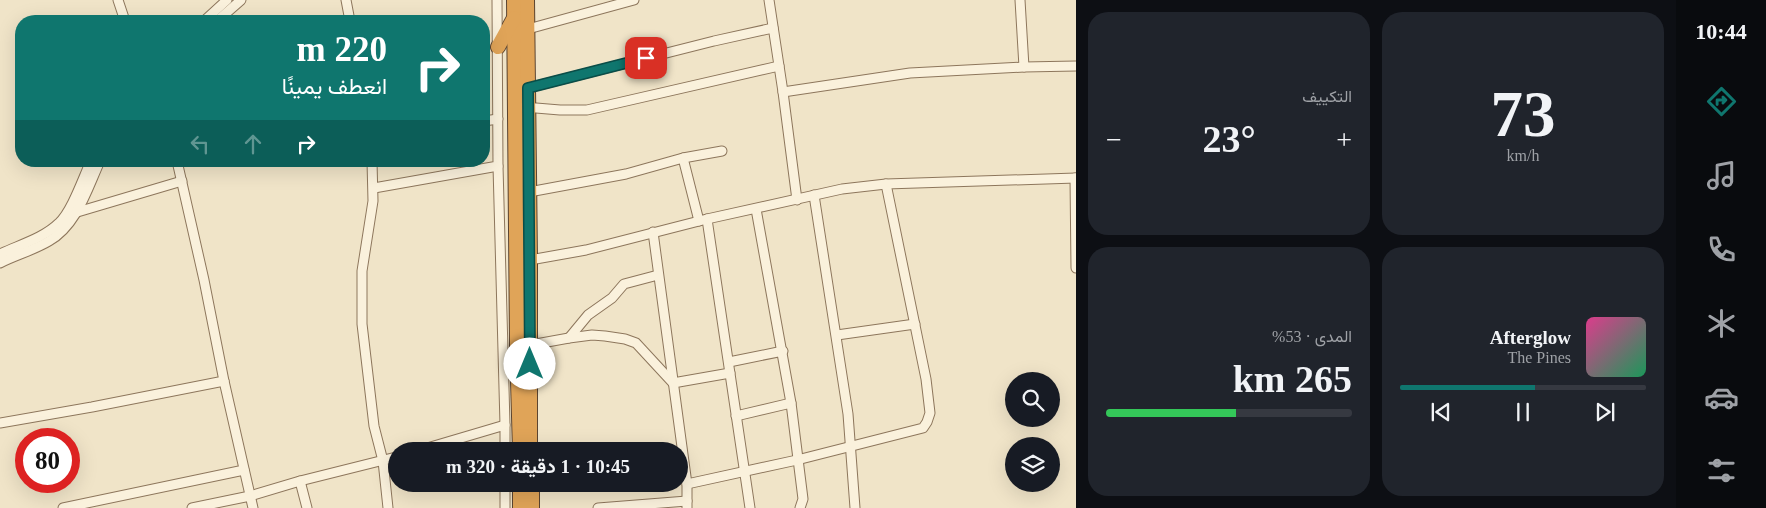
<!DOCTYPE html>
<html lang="ar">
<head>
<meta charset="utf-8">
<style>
  body { margin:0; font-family:"Times New Roman",Vazirmatn,serif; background:#20242c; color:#f1f3f6; direction:rtl; height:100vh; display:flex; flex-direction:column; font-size:19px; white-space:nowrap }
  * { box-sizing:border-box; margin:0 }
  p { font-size:16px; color:#9ea1a6 }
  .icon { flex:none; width:28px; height:28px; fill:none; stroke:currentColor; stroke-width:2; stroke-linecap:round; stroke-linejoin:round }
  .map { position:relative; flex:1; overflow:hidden; direction:ltr }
  .panel { display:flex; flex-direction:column; gap:12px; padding:12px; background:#0d0f14; width:600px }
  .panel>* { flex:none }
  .banner { position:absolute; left:15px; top:15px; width:475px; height:152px; border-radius:20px; box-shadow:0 5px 20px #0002; direction:rtl; background:#0f766e; color:#fff; overflow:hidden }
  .tools { position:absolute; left:1005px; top:372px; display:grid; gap:10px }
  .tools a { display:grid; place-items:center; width:55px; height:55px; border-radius:50%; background:#171b24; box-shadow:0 5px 20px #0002; font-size:25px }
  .speed { position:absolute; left:15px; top:428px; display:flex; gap:10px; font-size:25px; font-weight:700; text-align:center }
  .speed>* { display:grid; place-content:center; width:65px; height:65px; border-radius:50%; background:#171b24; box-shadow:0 5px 20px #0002; line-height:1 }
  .speed .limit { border:8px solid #d22; background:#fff; color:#111 }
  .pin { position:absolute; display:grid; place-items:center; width:42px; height:42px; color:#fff; margin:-21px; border-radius:10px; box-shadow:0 2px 8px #0006 }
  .me { position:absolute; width:55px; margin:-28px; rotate:0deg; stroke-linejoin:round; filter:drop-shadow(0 0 4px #0008) }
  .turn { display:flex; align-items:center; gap:18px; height:105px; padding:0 20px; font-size:22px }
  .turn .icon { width:65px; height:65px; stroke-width:2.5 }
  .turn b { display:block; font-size:35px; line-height:42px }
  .lanes { display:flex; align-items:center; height:48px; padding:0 20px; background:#0003; justify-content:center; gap:25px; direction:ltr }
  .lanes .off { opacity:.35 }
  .big { font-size:38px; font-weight:700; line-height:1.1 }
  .panel .tile { flex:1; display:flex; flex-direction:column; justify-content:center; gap:8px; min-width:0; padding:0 18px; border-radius:20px; background:#20242c }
  .panel .dial { align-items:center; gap:0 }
  .dial b { font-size:65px; line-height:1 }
  .song { display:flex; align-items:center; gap:15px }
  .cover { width:60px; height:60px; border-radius:8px; background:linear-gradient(135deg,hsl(330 70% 55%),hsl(150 70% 35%)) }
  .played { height:5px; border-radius:2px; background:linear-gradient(90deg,#0f766e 55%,#363941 55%) }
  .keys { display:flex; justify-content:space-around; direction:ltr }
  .heat { display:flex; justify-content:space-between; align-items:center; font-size:28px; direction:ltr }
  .charge { height:8px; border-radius:4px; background:linear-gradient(90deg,#34c759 53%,#363941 0) }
  .panel .tiles { flex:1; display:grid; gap:12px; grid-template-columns:repeat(2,1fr) }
  .trip { position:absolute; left:388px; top:442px; width:300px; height:50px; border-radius:25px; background:#171b24; box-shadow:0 5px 20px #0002; font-weight:700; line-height:50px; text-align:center; direction:rtl }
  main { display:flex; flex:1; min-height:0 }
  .dock { display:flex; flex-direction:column; width:90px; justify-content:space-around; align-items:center; background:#090b0e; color:#9ea1a6 }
  .dock .icon { width:35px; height:35px }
  .dock .selected { color:#0f766e }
  .dock b { font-size:22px; color:#f1f3f6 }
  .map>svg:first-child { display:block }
</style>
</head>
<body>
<main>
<nav class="dock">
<b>10:44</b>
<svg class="icon selected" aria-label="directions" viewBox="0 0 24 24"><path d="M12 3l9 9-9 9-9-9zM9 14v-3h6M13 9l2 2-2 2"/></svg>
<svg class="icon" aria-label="music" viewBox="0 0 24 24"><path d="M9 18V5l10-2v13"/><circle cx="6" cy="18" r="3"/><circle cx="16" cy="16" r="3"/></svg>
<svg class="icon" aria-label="phone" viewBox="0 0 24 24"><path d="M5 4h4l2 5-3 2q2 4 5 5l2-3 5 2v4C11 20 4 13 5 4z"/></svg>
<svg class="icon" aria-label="climate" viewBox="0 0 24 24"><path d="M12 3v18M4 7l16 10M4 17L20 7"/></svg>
<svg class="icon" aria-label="car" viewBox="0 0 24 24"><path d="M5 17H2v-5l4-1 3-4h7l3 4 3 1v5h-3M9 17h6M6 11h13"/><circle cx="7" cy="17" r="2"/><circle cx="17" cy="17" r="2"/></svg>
<svg class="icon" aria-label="filters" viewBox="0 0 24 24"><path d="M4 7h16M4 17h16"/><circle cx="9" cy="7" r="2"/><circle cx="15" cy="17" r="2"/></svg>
</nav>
<section class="panel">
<div class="tiles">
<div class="tile dial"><b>73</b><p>km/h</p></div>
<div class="tile"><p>التكييف</p>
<div class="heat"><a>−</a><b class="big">23°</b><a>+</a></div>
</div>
<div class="tile">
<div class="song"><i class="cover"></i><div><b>Afterglow</b><p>The Pines</p></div></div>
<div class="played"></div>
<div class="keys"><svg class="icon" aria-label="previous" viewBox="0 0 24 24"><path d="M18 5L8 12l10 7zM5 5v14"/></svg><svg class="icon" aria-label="pause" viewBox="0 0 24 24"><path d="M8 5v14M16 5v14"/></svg><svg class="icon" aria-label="next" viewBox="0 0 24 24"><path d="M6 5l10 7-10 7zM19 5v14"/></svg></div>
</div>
<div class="tile"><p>المدى · 53%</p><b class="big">265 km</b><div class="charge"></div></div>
</div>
</section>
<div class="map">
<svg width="1076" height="508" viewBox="0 0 1076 508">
  <rect width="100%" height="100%" fill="#f0e4c8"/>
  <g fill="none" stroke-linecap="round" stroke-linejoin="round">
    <!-- minor casing -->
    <g stroke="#8d765c" stroke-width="11">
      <g id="minor">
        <polyline points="118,0 125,21"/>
        <polyline points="346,0 350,21"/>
        <polyline points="769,0 783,92 797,200"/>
        <polyline points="1020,0 1024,67"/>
        <polyline points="204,21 227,0"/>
        <polyline points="217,21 241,0"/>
        <polyline points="528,29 634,0"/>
        <polyline points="528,88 714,41 773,28"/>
        <polyline points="783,92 910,73 1024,67 1076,66"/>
        <polyline points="524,107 560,110 587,110 779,66"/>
        <polyline points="484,121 498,119"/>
        <polyline points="683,158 699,221"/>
        <polyline points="177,161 204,280 224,381 253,508"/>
        <polyline points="372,161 373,201 362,271 362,324 374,426 383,461 388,508"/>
        <polyline points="498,166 505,425"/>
        <polyline points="1075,178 1076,268"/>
        <polyline points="374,188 498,166 497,0"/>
        <polyline points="529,192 626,174 683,158 722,151"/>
        <polyline points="814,195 848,414 855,508"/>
        <polyline points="756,209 791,403 803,499 800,508"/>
        <polyline points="74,213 182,181"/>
        <polyline points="707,219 750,508"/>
        <polyline points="653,232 687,484 687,508"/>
        <path d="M0,254C19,245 44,238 59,223C72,211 83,178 91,161"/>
        <polyline points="530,260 586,250 707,219 842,189 886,184 1076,178"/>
        <path d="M0,263C16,255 34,250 49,241C77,225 87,189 100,161"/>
        <polyline points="837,335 915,324"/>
        <polyline points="569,338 588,315 612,298 624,284 658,275"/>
        <polyline points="525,346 569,338 592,335 605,336 625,339 636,343 673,383 730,373"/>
        <polyline points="729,362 783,351"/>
        <polyline points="736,416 791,403"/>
        <polyline points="0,423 92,407 224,381"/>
        <polyline points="417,451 505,425 505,451"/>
        <polyline points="300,481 307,508"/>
        <polyline points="505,484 505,508"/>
        <polyline points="687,484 797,460 923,428 927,422 930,413 926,379 886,184"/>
        <polyline points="63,508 244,470"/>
        <polyline points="192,508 250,496 300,481 396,457"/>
        <polyline points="598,508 687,501"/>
      </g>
    </g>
    <!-- highway casing -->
    <g stroke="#5b4430" stroke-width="16">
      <g id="highway">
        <polyline points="514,0 517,346 520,451"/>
        <polyline points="527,0 530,260 530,451"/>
        <polyline points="498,47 514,18"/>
        <polyline points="532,484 532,508"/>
        <polyline points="520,508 520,484"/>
      </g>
    </g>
    <!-- minor -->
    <use href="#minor" stroke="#faf1dc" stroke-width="9"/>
    <!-- highway -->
    <use href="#highway" stroke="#e0a458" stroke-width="14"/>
  </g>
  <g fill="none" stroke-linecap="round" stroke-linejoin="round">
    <!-- route casing -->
    <g stroke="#0a4d48" stroke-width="12">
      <polyline id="route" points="530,364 528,88 646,58"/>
    </g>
    <!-- route -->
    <use href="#route" stroke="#0f766e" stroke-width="9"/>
  </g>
</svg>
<div class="tools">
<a><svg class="icon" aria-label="search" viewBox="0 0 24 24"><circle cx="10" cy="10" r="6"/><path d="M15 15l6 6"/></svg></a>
<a><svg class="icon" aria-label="layers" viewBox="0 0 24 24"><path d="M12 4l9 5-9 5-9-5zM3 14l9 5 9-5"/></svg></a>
</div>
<div class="speed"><div class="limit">80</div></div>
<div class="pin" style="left:646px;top:58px;background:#d93025"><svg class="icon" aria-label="arrive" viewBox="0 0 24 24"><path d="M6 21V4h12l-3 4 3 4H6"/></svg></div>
<svg class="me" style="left:530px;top:364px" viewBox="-20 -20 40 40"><circle r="19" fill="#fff"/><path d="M0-13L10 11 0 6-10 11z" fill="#0f766e"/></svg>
<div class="trip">10:45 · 1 دقيقة · 320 m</div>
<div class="banner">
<div class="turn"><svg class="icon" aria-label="right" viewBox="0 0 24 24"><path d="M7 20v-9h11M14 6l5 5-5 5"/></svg><div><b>220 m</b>انعطف يمينًا</div></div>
<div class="lanes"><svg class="icon off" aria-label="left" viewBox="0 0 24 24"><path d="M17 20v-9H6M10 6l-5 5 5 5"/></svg><svg class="icon off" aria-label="ahead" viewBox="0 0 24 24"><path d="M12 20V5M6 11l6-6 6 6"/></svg><svg class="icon" aria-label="right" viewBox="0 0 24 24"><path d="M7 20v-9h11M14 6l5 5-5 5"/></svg></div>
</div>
</div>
</main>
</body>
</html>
